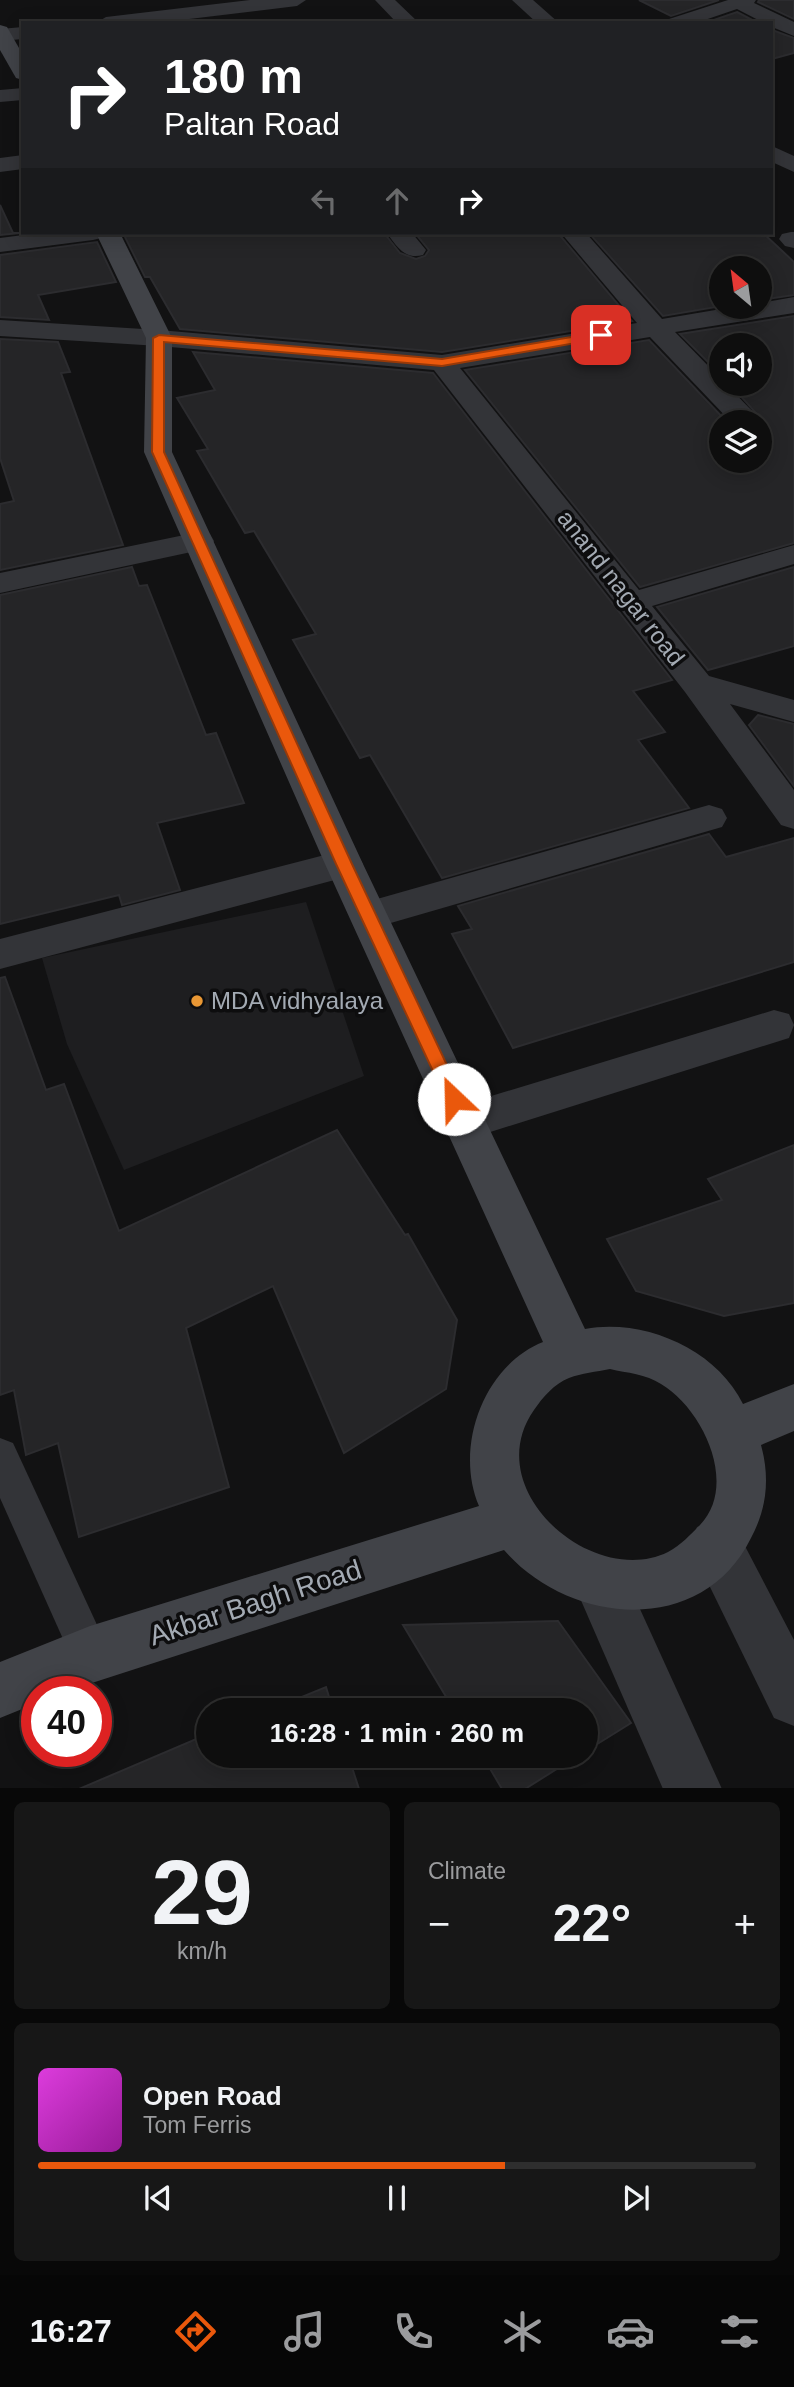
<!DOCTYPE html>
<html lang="en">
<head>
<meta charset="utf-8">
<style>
  body { margin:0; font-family:Helvetica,sans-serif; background:#171717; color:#f1f3f6; height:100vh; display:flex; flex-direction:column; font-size:26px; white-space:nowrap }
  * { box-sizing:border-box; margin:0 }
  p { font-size:23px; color:#9b9c9e }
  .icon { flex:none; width:38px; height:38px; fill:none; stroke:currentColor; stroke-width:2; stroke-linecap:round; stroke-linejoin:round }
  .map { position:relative; height:1788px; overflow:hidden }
  .drawer { display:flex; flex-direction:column; gap:14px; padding:14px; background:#080808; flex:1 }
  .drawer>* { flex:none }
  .hud { position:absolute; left:21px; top:21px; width:752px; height:214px; border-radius:0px; box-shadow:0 4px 18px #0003,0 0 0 2px #2e2e2e; background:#202124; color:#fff; overflow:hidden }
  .needle { width:46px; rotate:331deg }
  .buttons { position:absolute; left:709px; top:256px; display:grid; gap:14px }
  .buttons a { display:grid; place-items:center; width:63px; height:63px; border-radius:50%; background:#0e0e0e; box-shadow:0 4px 18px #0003,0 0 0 2px #2e2e2e; font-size:35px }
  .speed { position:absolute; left:21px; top:1676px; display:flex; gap:14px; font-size:35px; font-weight:700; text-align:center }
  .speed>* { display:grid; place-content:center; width:91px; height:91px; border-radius:50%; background:#0e0e0e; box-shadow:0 4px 18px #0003,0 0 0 2px #2e2e2e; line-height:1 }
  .speed .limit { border:10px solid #d22; background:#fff; color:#111 }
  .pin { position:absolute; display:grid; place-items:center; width:60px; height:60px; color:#fff; margin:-30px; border-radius:14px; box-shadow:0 4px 10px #0006 }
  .me { position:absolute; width:77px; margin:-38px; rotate:336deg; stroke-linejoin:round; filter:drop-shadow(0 0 5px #0008) }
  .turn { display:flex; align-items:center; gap:24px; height:147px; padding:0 28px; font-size:32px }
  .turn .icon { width:91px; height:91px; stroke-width:2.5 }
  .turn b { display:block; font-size:49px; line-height:60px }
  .lanes { display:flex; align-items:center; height:66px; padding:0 28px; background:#0003; justify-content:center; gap:35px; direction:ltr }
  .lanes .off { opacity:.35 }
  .big { font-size:52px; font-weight:700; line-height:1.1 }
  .drawer .tile { flex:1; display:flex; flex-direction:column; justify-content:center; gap:10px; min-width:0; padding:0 24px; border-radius:10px; background:#171717 }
  .drawer .dial { align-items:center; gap:0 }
  .dial b { font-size:91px; line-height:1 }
  .song { display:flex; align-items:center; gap:21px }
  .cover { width:84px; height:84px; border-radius:10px; background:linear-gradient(135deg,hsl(300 70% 55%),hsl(300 70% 35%)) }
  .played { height:7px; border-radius:4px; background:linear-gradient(90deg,#ea580c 65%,#2e2e2e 65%) }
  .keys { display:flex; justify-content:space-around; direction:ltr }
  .heat { display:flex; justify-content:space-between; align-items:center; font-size:38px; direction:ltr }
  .drawer .tiles { flex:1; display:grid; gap:14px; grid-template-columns:1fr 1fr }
  .tile:last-child { grid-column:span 2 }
  .trip { position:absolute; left:196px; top:1698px; width:402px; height:70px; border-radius:35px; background:#0e0e0e; box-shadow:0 4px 18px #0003,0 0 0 2px #2e2e2e; font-weight:700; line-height:70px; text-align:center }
  .dock { display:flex; height:112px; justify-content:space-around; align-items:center; background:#060606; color:#9b9c9e }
  .dock .icon { width:49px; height:49px }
  .dock .on { color:#ea580c }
  .dock b { font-size:32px; color:#f1f3f6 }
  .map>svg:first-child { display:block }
</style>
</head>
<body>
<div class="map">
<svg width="794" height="1789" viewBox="0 0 794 1789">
  <rect width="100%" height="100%" fill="#121213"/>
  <!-- built -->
  <polygon fill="#1e1e20" points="306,902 364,1076 124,1170 67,1044 42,958"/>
  <!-- building -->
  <g fill="#252527" stroke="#2c2c2f" stroke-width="2">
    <polygon points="639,0 719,0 671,16"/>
    <polygon points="759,0 794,0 794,19 758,2"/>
    <polygon points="737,12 758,23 705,23"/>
    <polygon points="772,30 794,38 794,53 772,59"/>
    <polygon points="0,205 13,233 20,233 0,235"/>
    <polygon points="123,233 384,233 400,253 416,259 425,256 429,250 415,233 558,233 632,321 442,352 180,329 150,277 145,277"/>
    <polygon points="589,233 763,233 794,262 794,295 760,300 760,268 721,268 722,306 663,316"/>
    <polygon points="97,242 116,282 38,295 49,320 0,317 0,255"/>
    <polygon points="794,316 794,543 640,587 465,370 649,340 727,422 721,422 721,460 760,460 760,426 763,421 729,383 760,383 760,345 721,345 721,375 680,334"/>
    <polygon points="0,339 58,342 70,372 61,373 123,545 0,570 0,504 14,501 0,458"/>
    <polygon points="193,352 433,373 672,680 633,691 665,732 638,740 689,808 442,878 370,755 360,758 293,640 316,634 254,531 245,533 197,451 208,449 177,398 215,390"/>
    <polygon points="132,567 139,586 147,585 206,735 216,733 244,803 157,823 180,890 122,905 119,895 0,924 0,595"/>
    <polygon points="794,567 794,646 708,670 657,607"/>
    <polygon points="758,715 794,724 794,786 749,725"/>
    <polygon points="709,834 726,857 794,838 794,962 513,1048 452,934 472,929 458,906"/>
    <polygon points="5,977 46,1090 64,1084 119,1231 337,1130 405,1235 408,1234 457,1320 446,1389 344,1453 273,1286 186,1328 229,1487 79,1537 58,1443 26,1455 14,1390 0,1395 0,978"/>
    <polygon points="794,1145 794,1303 724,1316 636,1291 607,1239 722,1200 708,1179"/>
    <polygon points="558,1621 631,1723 586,1751 586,1710 454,1710 403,1625"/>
    <polygon points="326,1687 333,1710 270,1710"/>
    <polygon points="208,1734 208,1755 348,1755 359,1789 79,1789"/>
    <polygon points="482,1755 579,1755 525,1789 502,1789"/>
  </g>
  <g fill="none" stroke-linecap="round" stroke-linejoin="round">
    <!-- lane -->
    <polygon fill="#333438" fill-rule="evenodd" points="0,1438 13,1443 104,1640 110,1654 104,1668 90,1674 76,1668 0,1498"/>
    <!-- street -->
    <g fill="#333438" fill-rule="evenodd">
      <polygon points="250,0 306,0 297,6 156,23 96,23 106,17"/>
      <polygon points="375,0 395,0 419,23 397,23"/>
      <polygon points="512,0 533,0 559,23 537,23"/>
      <polygon points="728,0 756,0 754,3 794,22 794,36 772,27 772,23 764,23 737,9 696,23 666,23 669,19"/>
      <polygon points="23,27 23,39 0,41 0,29"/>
      <polygon points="23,88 23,100 0,102 0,90"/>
      <polygon points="772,146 794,156 794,172 772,162"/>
      <polygon points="23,155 23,169 0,172 0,158"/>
      <polygon points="791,232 794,232 794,248 785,246 779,239 782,234"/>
      <polygon points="39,233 105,233 101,238 93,240 0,252 0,238"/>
      <path d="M387,233H412L426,250L423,255C405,260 397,247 387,233Z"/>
      <polygon points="561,233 586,233 662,319 739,306 760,306 760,303 794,297 794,313 675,332 721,379 721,383 725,383 757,416 761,422 760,424 760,422 731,422 650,337 460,368 639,590 794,545 794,564 652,606 709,676 794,700 794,722 730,704 794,790 794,829 781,825 685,692 434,370 159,346 0,336 0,320 159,330 442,355 637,323"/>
      <polygon points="199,532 210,534 214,541 210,548 0,593 0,573"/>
      <polygon points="709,805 722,809 727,818 722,827 370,929 356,925 351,915 356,905"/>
      <polygon points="344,850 357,854 363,864 357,874 0,969 0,939"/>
      <polygon points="774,1010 789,1014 794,1025 789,1038 465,1140 450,1135 443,1122 450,1109 465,1104"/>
      <polygon points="716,1520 735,1527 794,1640 794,1726 774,1718 690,1546 697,1527"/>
      <polygon points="600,1555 619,1563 722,1789 663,1789 573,1582 581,1563"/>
    </g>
    <!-- secondary -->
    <g fill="#414348" fill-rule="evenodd">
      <polygon points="0,25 7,27 23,55 23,80 16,78 0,50"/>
      <path d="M96,233H120L172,338V452L363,864L585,1329C644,1318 716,1349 743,1404L794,1384V1431L761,1445C770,1478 767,1508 751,1538C702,1638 569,1625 504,1550L64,1692H37V1703L0,1718V1662L90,1626L479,1506C454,1448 483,1366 543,1342L325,864L144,452L146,338ZM610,1369C627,1373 646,1374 661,1384C702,1408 739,1484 700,1525C690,1535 681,1545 668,1552C593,1589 478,1490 534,1410C543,1397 554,1384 569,1378C582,1373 596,1372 610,1369Z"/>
    </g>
  </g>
  <!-- route -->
  <polygon fill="#ea580c" stroke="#983908" stroke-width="2" points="601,332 605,333 605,338 442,366 164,342 164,452 352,864 463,1099 461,1104 454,1106 448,1104 446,1099 336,864 152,452 153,338 159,335 442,359"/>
  <!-- markers -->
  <circle fill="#e99734" stroke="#0d0d0e" stroke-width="2.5" cx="197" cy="1001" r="7"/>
  <g text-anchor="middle" stroke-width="7" stroke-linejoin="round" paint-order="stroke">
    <!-- street labels -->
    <g font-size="24" fill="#a3aab3" stroke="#0d0d0e">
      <text transform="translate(621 588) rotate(52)" y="8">anand nagar road</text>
    </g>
    <!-- poi labels -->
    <g font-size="24" fill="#a3aab3" stroke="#0d0d0e" text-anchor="start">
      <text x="211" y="1009">MDA vidhyalaya</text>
    </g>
    <!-- near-street labels -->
    <g font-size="28" fill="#a3aab3" stroke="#0d0d0e">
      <text transform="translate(255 1602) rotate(-18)" y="10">Akbar Bagh Road</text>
    </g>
  </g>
</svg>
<div class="buttons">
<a><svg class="needle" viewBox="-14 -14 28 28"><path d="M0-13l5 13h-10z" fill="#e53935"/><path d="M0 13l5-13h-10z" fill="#9b9c9e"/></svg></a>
<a><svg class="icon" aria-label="sound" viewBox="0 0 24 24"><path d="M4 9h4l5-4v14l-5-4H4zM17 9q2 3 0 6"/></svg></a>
<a><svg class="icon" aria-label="layers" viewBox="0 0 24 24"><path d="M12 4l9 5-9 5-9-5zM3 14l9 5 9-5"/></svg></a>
</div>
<div class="speed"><div class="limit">40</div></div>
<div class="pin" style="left:601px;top:335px;background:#d93025"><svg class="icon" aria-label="arrive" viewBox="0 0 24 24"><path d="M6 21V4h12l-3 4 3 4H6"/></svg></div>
<svg class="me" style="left:454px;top:1099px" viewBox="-20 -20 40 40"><circle r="19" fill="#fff"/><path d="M0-13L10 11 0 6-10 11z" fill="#ea580c"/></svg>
<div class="trip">16:28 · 1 min · 260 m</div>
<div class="hud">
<div class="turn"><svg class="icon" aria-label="right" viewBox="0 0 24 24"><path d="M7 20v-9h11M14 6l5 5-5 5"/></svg><div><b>180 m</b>Paltan Road</div></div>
<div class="lanes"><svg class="icon off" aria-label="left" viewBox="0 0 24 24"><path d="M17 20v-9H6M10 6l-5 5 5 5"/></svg><svg class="icon off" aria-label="ahead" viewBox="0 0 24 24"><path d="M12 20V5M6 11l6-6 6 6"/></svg><svg class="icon" aria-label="right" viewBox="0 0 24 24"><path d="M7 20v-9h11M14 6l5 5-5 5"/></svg></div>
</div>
</div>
<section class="drawer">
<div class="tiles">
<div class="tile dial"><b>29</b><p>km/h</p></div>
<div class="tile"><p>Climate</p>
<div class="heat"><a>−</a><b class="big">22°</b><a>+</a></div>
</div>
<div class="tile">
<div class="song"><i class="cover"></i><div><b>Open Road</b><p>Tom Ferris</p></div></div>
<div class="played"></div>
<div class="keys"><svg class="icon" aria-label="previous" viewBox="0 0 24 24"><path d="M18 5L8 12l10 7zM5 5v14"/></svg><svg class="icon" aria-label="pause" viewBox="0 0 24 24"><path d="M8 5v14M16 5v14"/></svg><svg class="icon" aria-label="next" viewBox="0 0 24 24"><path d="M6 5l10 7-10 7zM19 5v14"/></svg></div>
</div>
</div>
</section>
<nav class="dock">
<b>16:27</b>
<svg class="icon on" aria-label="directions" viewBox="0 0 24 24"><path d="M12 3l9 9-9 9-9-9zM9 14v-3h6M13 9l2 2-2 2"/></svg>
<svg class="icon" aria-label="music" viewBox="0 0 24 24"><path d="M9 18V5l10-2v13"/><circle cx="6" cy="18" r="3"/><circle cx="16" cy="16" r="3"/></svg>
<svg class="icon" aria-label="phone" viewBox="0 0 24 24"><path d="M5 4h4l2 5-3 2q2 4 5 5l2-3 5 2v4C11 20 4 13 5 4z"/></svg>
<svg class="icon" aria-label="climate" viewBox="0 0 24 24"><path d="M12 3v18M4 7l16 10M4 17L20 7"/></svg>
<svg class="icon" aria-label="car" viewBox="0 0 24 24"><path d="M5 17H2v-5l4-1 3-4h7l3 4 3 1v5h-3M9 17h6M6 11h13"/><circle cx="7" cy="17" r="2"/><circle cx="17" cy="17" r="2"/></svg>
<svg class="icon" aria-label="filters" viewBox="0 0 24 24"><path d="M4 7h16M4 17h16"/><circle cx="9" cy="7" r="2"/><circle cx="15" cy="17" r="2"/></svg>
</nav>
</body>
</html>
